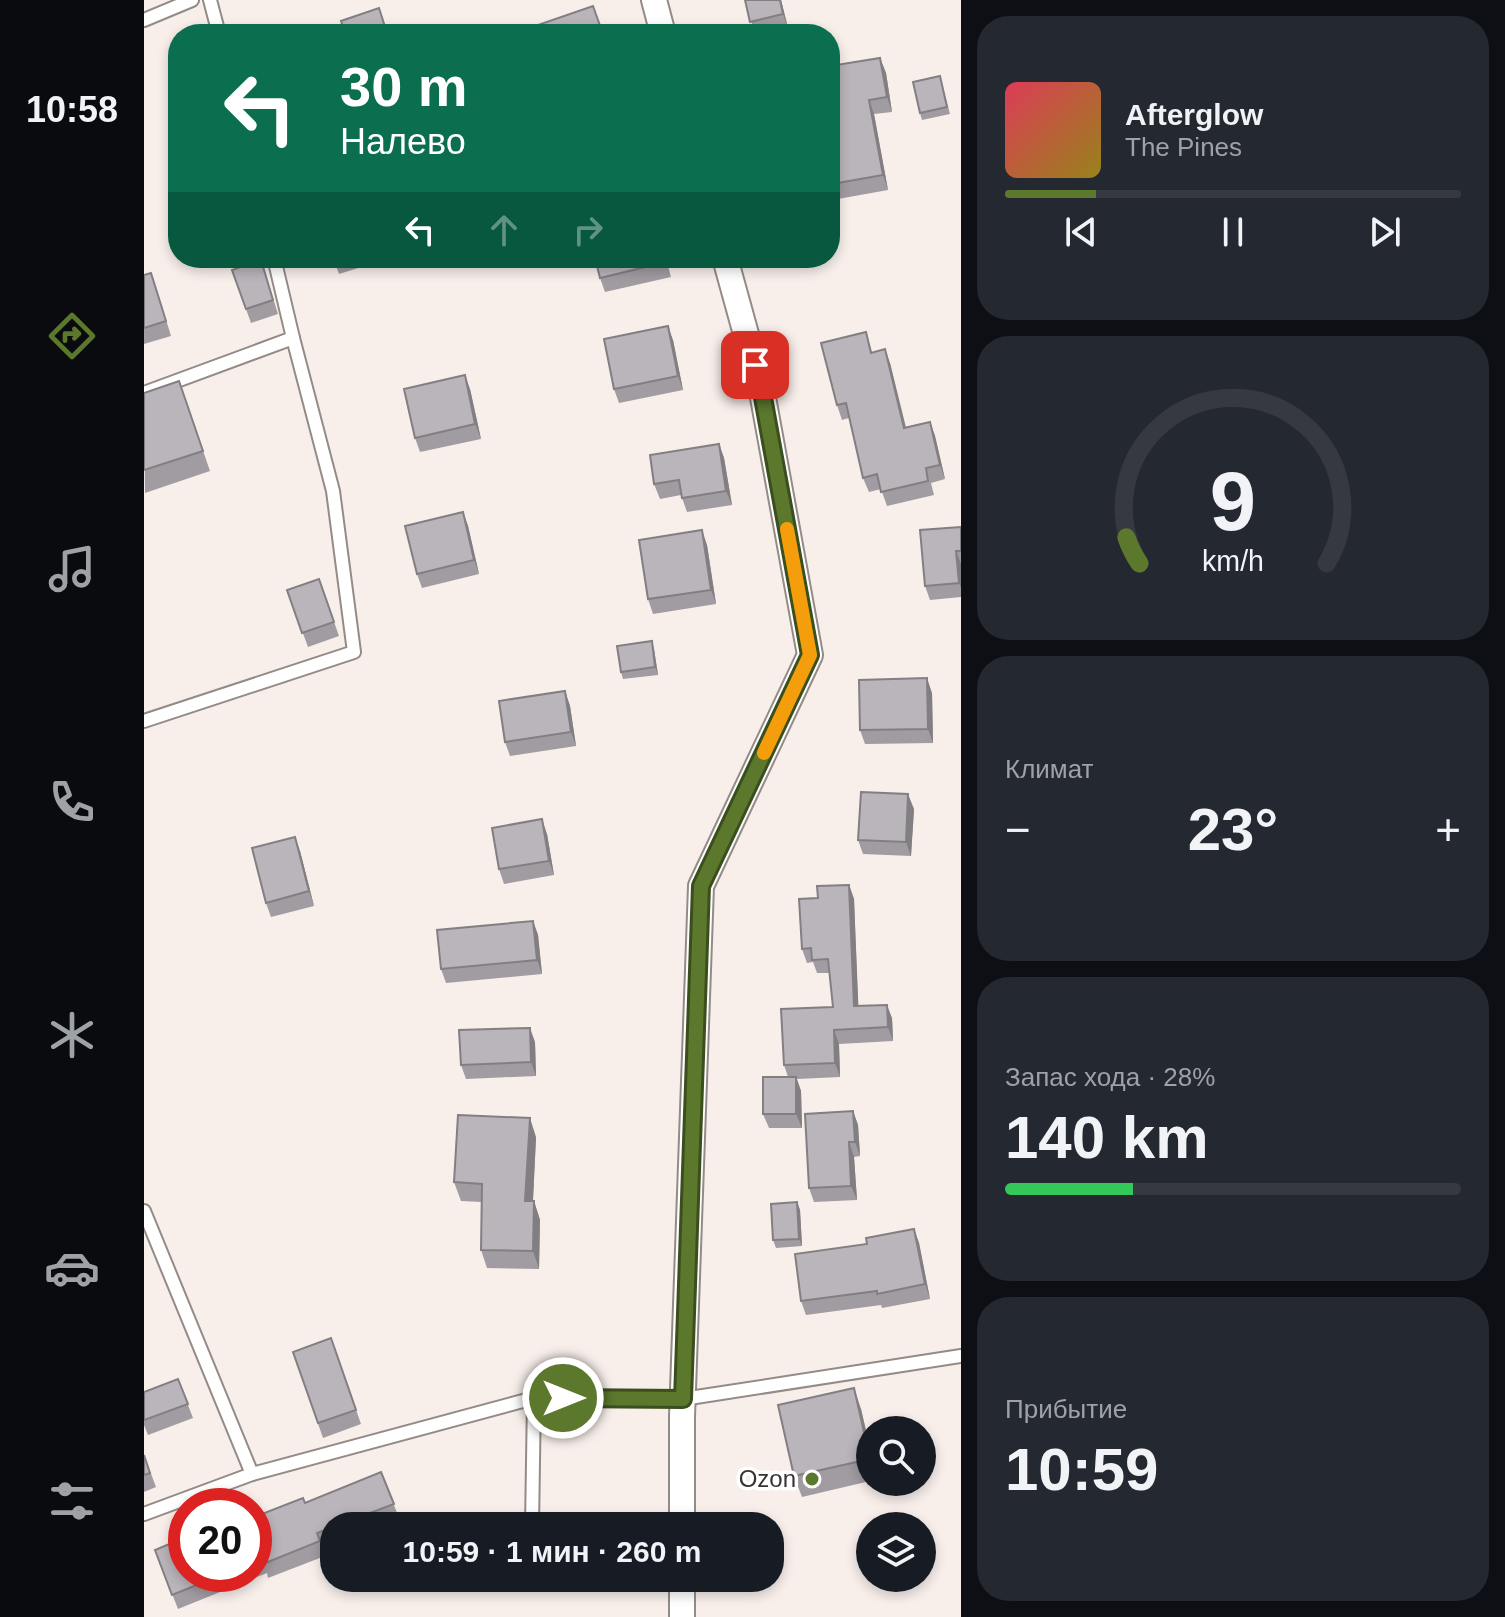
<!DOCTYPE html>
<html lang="ru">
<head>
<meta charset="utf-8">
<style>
  body { margin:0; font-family:Helvetica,sans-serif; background:#242831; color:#f1f3f6; height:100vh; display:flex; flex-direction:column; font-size:30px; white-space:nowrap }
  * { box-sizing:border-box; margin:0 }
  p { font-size:26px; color:#9ea1a6 }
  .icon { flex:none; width:44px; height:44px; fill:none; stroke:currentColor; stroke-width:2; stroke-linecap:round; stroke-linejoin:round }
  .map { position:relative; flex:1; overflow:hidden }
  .side { display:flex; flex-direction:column; gap:16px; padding:16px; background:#0d0f14; width:544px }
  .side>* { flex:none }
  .guide { position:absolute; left:24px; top:24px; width:672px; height:244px; border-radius:32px; box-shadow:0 4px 12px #0003; background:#0b6e4f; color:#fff; overflow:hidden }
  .controls { position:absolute; left:712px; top:1416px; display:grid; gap:16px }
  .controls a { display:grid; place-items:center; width:80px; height:80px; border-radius:50%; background:#171b24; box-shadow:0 4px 12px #0003; font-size:40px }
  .speed { position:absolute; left:24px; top:1488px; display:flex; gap:16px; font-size:40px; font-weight:700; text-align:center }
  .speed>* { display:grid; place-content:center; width:104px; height:104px; border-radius:50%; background:#171b24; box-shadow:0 4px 12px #0003; line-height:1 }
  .speed .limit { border:12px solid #d22; background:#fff; color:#111 }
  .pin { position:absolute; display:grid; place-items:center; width:68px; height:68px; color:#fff; margin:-34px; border-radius:16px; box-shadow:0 4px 12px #0006 }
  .me { position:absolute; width:88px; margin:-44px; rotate:90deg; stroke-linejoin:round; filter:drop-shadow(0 0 6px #0008) }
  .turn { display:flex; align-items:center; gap:28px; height:168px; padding:0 40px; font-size:36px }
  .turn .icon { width:104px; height:104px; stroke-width:2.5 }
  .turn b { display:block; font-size:56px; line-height:68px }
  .lanes { display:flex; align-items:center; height:76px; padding:0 40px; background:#0003; justify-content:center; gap:40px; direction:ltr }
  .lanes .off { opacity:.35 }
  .big { font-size:60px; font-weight:600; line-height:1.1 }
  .side .card { flex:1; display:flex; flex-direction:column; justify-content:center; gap:12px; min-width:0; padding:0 28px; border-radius:32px; background:#242831 }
  .side .dial { align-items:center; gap:0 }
  .dial svg { height:208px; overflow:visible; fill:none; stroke:#363941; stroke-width:7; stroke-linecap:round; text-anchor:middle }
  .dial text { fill:#f1f3f6; stroke:none }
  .song { display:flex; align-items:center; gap:24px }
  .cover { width:96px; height:96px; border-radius:12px; background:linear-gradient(135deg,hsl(350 70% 55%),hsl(50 70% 35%)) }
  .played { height:8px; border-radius:4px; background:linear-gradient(90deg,#5b782d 20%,#363941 20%) }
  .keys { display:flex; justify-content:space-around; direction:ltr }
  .heat { display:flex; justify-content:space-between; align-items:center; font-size:44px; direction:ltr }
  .charge { height:12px; border-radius:6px; background:linear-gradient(90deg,#34c759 28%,#363941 0) }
  .trip { position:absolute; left:176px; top:1512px; width:464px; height:80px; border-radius:32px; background:#171b24; box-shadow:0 4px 12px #0003; font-weight:600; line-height:80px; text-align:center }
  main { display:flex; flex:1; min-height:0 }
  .menu { display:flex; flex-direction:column; width:144px; justify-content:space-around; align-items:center; background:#090b0e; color:#9ea1a6 }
  .menu .icon { width:56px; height:56px }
  .menu .on { color:#5b782d }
  .menu b { font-size:36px; color:#f1f3f6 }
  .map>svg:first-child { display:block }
</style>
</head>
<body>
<main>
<nav class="menu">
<b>10:58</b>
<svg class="icon on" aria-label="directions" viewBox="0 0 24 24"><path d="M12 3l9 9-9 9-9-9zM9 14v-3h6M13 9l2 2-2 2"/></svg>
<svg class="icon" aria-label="music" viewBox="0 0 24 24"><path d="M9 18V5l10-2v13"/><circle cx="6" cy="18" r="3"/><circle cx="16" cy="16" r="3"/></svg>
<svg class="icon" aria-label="phone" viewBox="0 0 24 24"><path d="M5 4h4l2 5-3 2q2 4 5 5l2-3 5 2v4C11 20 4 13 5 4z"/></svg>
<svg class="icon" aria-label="climate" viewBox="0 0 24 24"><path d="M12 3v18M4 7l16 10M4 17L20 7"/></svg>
<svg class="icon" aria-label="car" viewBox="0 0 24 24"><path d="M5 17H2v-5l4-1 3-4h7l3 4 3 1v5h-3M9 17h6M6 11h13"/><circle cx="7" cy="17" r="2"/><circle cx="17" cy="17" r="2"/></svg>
<svg class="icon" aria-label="filters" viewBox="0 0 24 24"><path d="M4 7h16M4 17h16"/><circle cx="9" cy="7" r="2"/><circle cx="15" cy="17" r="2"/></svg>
</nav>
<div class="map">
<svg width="817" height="1617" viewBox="0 0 817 1617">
  <rect width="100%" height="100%" fill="#f8efeb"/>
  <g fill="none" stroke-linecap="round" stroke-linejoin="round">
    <!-- service casing -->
    <g stroke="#938b87" stroke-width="16">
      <g id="service">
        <polyline points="66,0 75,34"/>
        <polyline points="0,20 48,0"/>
        <polyline points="0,393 149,338 130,258"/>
        <polyline points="0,721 210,652 189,491 149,338"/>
        <polyline points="0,1211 108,1474"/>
        <polyline points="0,1514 108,1474 390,1398 539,1399 817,1356"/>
        <polyline points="388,1526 390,1398"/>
      </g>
    </g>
    <!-- minor casing -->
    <g stroke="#938b87" stroke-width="28">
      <g id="minor">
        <polyline points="510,0 519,34"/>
        <polyline points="538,1526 538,1417 557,886 666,655 618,392 581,258"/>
        <polyline points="538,1578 538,1617"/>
      </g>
    </g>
    <!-- service -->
    <use href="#service" stroke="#fff" stroke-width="12"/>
    <!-- minor -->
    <use href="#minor" stroke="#fff" stroke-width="24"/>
  </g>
  <!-- wall -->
  <g fill="#a09ca1">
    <polygon points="601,0 637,0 644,28 621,34 611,34"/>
    <polygon points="736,58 742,73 748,112 730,114 744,190 694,199 688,184"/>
    <polygon points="796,76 806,114 778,120 776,113"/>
    <polygon points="189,258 236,258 237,261 195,274"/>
    <polygon points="522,258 527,277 461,292 456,278"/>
    <polygon points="117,260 134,314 107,323 88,270"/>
    <polygon points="0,275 12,287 27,336 0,344"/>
    <polygon points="722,332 728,352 746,363 762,427 786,422 791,436 801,479 787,483 790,495 743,506 737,489 725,492 719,478 705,418 698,420 693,405"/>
    <polygon points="529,340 539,390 475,403 470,389"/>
    <polygon points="35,381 66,471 1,493 0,393"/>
    <polygon points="326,389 337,439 276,452 271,438"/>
    <polygon points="575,444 580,458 588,505 543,512 537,495 516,499 510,484"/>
    <polygon points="319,512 324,526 335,574 278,588 273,574"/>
    <polygon points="817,527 817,597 786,600 781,586"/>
    <polygon points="563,545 572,604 509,614 504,599"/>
    <polygon points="175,579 195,636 164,647 143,590"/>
    <polygon points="510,649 514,675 479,679 477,672"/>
    <polygon points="421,691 426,706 432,746 366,756 361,742"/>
    <polygon points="788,693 789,743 721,744 716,730"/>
    <polygon points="770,809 767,856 719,854 714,840"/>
    <polygon points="403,834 410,875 360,884 355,869"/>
    <polygon points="156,851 170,906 127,917 122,903"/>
    <polygon points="705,885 710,899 714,1006 748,1018 749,1041 695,1044 696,1077 653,1079 657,1091 658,1128 625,1128 619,1114 644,1077 640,1065 689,1007 686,973 673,973 669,962 663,963 658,949 674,898"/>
    <polygon points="389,921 394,935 398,974 302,983 297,969"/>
    <polygon points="391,1042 392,1076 322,1079 317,1065"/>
    <polygon points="709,1111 714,1125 716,1156 710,1157 713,1200 670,1202 665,1188"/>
    <polygon points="392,1137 389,1201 390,1201 396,1220 395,1269 343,1268 337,1250 338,1202 317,1201 310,1182"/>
    <polygon points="653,1202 656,1210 658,1246 632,1248 629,1240"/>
    <polygon points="770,1229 775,1243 786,1299 738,1308 737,1305 662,1315 657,1301 723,1244"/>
    <polygon points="187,1338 217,1424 179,1438 149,1352"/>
    <polygon points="34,1379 49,1418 4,1435 0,1425 0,1392"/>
    <polygon points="717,1409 726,1448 726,1481 658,1497 650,1476"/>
    <polygon points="0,1455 12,1487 0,1492"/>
    <polygon points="237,1472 255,1518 234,1526 190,1526 190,1543 178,1548 181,1556 124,1578 123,1573 34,1609 11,1550 42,1574 110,1574 110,1517 161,1503"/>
  </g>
  <!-- shaded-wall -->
  <g fill="#827f83">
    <polygon points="636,0 637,0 644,28 639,14"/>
    <polygon points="736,58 742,73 748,112 743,97"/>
    <polygon points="725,100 730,114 744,190 739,175"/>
    <polygon points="524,326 529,340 539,390 534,376"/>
    <polygon points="741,349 746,363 765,442 760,428"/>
    <polygon points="321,375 326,389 337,439 331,424"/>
    <polygon points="786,422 791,436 801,479 796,465"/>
    <polygon points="575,444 580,458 588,505 582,491"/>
    <polygon points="319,512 324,526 335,574 330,560"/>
    <polygon points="558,530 563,545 572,604 567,590"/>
    <polygon points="812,551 817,564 817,588 815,583"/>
    <polygon points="508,641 510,649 514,675 511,667"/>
    <polygon points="783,678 788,693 789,743 784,729"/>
    <polygon points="421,691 426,706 432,746 427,732"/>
    <polygon points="764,794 770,809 767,856 762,842"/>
    <polygon points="398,819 403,834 410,875 405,861"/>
    <polygon points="151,837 156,851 170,906 165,891"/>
    <polygon points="705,885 710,899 715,1020 710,1006"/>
    <polygon points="389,921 394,935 398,974 393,960"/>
    <polygon points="743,1005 748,1018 749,1041 744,1027"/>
    <polygon points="386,1028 391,1042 392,1076 387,1062"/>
    <polygon points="690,1030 695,1044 696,1077 691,1063"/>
    <polygon points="652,1077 657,1091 658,1128 652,1114"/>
    <polygon points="709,1111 714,1125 716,1156 711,1142"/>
    <polygon points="386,1118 392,1137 388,1220 381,1201"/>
    <polygon points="705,1142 710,1157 713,1200 707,1186"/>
    <polygon points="390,1201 396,1220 395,1269 389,1251"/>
    <polygon points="653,1202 656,1210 658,1246 655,1239"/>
    <polygon points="770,1229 775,1243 786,1299 781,1284"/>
    <polygon points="710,1388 717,1409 726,1448 726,1460"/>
  </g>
  <!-- building -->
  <g fill="#bab5bb" stroke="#827f83" stroke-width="2">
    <polygon points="601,0 636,0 639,14 606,22"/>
    <polygon points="449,6 459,34 391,34 388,27"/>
    <polygon points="235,8 243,33 240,34 201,34 197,21"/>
    <polygon points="736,58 743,97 725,100 739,175 688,184 686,170 686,66"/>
    <polygon points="796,76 803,107 776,113 769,82"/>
    <polygon points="451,258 520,258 522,262 456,278"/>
    <polygon points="117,260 129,300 102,309 88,270"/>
    <polygon points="7,273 22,321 0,328 0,275"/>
    <polygon points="524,326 534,376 470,389 460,339"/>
    <polygon points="722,332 727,353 741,349 760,428 786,422 796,465 782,468 784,481 737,492 733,474 719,478 702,403 693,405 677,343"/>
    <polygon points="321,375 331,424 271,438 260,389"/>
    <polygon points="35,381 59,451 0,470 0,393"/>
    <polygon points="575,444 582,491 538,498 535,480 510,484 506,455"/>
    <polygon points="319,512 330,560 273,574 261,526"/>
    <polygon points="817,527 817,551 812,551 815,583 781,586 776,530"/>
    <polygon points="558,530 567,590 504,599 495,540"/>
    <polygon points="175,579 190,622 158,633 143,590"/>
    <polygon points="508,641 511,667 477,672 473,646"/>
    <polygon points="783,678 784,729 716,730 715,680"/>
    <polygon points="421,691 427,732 361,742 355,701"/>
    <polygon points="717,792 764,794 762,842 714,840"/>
    <polygon points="398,819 405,861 355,869 348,828"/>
    <polygon points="151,837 165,891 122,903 108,848"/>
    <polygon points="705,885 710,1006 743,1005 744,1027 690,1030 691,1063 640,1065 637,1009 689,1007 684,959 668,960 667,948 658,949 655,899 674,898 673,886"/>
    <polygon points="389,921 393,960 297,969 293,930"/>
    <polygon points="386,1028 387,1062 317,1065 315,1030"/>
    <rect x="619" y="1077" width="33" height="37"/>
    <polygon points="709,1111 711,1142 705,1142 707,1186 665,1188 661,1114"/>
    <polygon points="314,1115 386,1118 381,1201 390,1201 389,1251 337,1250 338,1184 310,1182"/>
    <polygon points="653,1202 655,1239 629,1240 627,1204"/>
    <polygon points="770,1229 781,1284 733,1294 733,1291 657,1301 651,1254 723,1244 722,1238"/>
    <polygon points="187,1338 212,1410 174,1423 149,1352"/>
    <polygon points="34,1379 44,1404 0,1420 0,1392"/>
    <polygon points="710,1388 726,1459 650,1476 634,1405"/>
    <polygon points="0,1455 6,1473 0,1475"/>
    <polygon points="237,1472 250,1504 173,1533 176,1541 119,1564 117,1559 110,1562 110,1517 159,1498 161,1503"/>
    <polygon points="42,1537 42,1574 80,1574 28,1595 11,1550"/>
  </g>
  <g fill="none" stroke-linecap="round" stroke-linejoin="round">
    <!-- route casing -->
    <g stroke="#3b4e1d" stroke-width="20">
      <polyline id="route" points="419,1398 539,1399 557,886 666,655 618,392 611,365"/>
    </g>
    <!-- route -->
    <use href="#route" stroke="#5b782d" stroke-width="14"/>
    <!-- slow -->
    <polyline stroke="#f59e0b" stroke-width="14" points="620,753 666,655 643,529"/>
  </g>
  <!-- markers -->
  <circle fill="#5b782d" stroke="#fff" stroke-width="3" cx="668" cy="1479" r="8"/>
  <g text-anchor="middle" stroke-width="7" stroke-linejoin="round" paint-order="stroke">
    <!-- poi labels -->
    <g font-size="24" fill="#373432" stroke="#fff" text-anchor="end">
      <text x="652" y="1487">Ozon</text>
    </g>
  </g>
</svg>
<div class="controls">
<a><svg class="icon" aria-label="search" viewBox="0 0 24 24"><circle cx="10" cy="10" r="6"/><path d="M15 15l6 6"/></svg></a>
<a><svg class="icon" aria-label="layers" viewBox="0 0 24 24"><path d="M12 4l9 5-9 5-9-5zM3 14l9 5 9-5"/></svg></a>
</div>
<div class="speed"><div class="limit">20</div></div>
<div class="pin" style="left:611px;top:365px;background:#d93025"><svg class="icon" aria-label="arrive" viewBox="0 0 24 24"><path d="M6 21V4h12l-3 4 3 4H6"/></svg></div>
<svg class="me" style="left:419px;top:1398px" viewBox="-20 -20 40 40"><circle r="17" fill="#5b782d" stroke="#fff" stroke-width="3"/><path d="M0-11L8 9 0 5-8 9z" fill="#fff"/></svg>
<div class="trip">10:59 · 1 мин · 260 m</div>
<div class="guide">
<div class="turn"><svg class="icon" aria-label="left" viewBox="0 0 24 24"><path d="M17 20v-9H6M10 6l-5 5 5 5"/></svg><div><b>30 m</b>Налево</div></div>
<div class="lanes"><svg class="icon" aria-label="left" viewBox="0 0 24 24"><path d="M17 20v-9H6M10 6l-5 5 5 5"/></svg><svg class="icon off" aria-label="ahead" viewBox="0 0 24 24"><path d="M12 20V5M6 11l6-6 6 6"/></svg><svg class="icon off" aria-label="right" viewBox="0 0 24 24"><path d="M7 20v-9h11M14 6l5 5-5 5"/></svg></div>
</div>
</div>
<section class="side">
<div class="card">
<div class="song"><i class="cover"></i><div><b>Afterglow</b><p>The Pines</p></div></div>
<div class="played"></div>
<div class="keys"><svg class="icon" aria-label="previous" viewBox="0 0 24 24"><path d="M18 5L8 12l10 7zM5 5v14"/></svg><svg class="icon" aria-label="pause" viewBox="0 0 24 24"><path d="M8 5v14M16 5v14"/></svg><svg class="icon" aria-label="next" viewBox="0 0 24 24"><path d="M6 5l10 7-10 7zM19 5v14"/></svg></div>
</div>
<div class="card dial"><svg viewBox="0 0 100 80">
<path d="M14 69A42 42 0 1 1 86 69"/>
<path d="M14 69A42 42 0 0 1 9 59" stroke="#5b782d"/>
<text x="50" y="56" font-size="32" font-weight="700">9</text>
<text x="50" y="72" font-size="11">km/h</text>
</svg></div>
<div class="card"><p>Климат</p>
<div class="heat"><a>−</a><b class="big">23°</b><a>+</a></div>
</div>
<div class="card"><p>Запас хода · 28%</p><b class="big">140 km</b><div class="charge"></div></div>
<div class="card"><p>Прибытие</p><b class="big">10:59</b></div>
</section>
</main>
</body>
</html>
